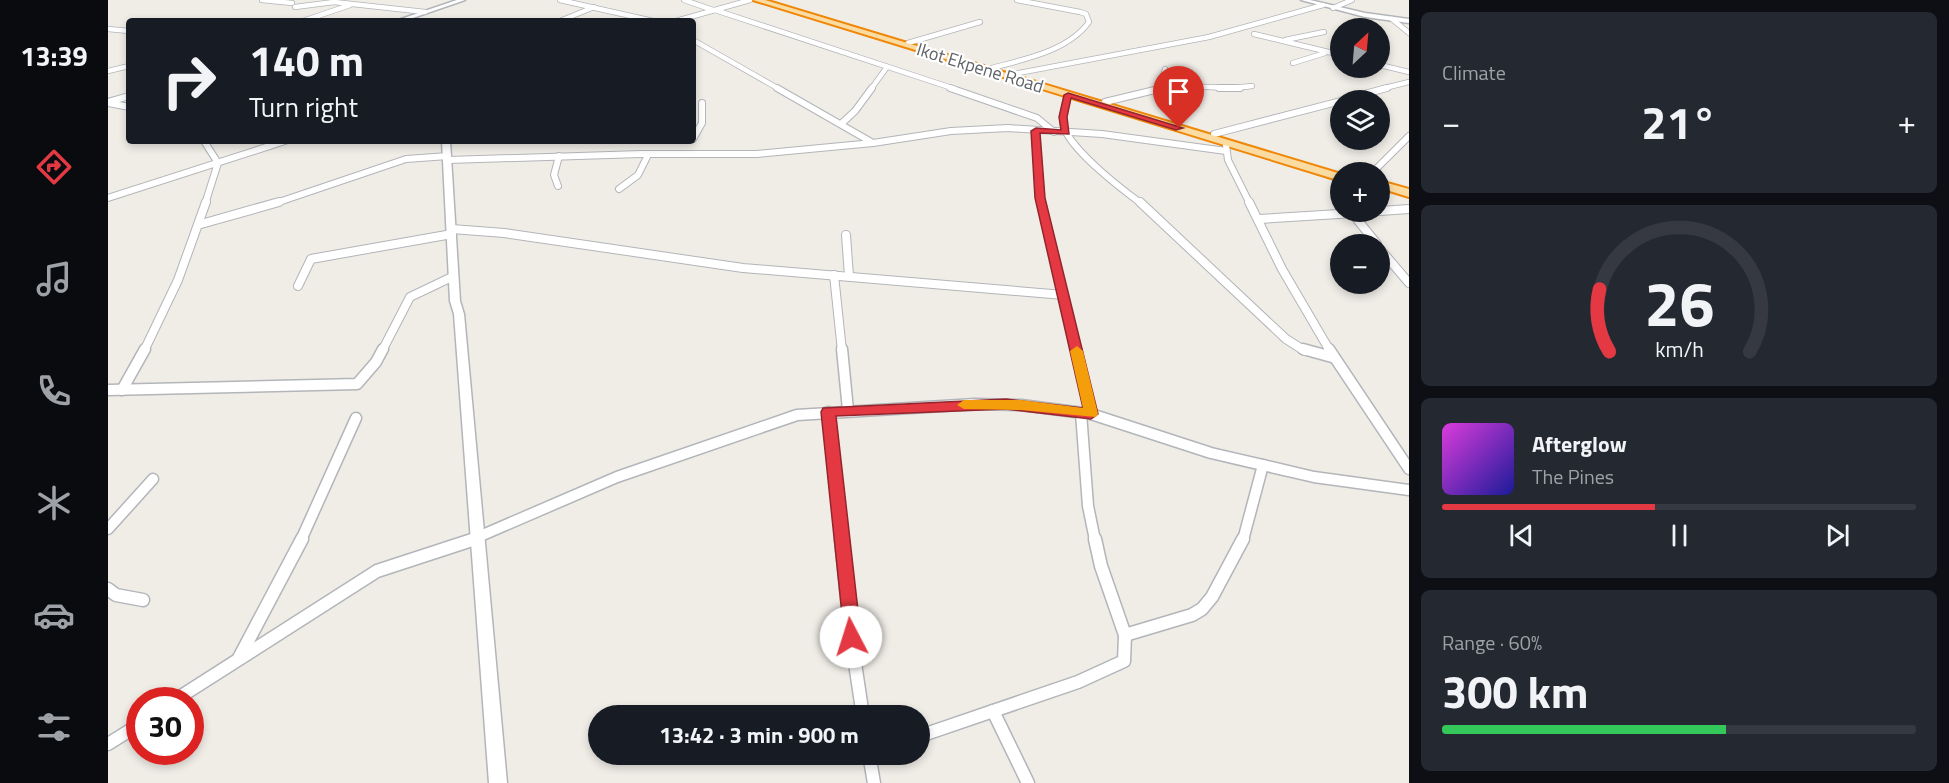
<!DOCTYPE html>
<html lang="en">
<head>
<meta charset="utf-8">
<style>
  body { margin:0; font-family:"Titillium Web",sans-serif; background:#242831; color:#f1f3f6; height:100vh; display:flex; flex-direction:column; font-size:22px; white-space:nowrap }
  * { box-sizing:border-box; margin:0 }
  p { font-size:20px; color:#9ea1a6 }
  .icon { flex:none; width:33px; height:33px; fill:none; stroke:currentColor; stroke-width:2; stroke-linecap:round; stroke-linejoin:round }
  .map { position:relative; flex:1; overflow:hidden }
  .drawer { display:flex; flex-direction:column; gap:12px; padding:12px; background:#0d0f14; width:540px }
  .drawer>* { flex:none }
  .top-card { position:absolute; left:18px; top:18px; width:570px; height:126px; border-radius:6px; box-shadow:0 3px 9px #0003; background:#171b24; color:#f1f3f6; overflow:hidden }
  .needle { width:39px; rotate:26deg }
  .buttons { position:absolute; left:1222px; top:18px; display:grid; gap:12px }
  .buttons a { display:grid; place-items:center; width:60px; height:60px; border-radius:50%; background:#171b24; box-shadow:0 3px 9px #0003; font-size:30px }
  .speed { position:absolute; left:18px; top:687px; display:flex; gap:12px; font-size:30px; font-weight:700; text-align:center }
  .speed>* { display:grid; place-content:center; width:78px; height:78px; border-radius:50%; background:#171b24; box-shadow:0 3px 9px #0003; line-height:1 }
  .speed .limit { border:9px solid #d22; background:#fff; color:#111 }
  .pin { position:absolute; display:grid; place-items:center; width:51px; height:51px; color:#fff; margin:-62px -26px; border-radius:50% 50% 50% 0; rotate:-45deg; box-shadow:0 0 6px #0007 }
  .pin .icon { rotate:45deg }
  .me { position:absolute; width:66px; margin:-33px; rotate:355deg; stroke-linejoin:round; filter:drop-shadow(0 0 4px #0008) }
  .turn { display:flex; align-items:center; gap:21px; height:126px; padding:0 24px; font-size:27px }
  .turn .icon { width:78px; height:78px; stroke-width:2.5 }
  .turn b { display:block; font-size:42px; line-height:51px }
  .big { font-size:45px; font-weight:700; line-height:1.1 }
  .drawer .widget { flex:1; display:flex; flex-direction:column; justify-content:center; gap:9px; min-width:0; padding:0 21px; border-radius:9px; background:#242831 }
  .drawer .dial { align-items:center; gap:0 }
  .dial svg { height:156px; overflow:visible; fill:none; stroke:#363941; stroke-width:7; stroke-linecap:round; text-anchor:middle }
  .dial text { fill:#f1f3f6; stroke:none }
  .song { display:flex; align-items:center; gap:18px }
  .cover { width:72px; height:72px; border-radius:9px; background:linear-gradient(135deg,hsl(300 70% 55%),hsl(240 70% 35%)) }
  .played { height:6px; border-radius:3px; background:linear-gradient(90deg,#e43943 45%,#363941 45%) }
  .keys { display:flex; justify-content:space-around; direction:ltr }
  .heat { display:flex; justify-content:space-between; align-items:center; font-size:33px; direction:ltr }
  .charge { height:9px; border-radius:4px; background:linear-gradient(90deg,#34c759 60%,#363941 0) }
  .trip { position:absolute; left:480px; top:705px; width:342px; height:60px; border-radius:30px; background:#171b24; box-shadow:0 3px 9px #0003; font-weight:700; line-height:60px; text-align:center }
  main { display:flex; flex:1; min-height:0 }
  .dock { display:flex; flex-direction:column; width:108px; justify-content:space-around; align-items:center; background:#090b0e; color:#9ea1a6 }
  .dock .icon { width:42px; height:42px }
  .dock .active { color:#e43943 }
  .dock b { font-size:27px; color:#f1f3f6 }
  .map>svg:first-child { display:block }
</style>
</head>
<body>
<main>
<nav class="dock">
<b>13:39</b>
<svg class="icon active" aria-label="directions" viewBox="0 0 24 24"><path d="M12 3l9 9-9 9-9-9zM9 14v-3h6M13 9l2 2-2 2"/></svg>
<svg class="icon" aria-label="music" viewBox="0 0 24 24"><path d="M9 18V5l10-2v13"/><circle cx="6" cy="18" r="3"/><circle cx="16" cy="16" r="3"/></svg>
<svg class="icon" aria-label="phone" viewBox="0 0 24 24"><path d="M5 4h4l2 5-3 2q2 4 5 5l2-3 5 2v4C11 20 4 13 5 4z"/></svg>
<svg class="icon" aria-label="climate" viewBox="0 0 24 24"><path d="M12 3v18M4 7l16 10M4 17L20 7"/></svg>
<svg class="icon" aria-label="car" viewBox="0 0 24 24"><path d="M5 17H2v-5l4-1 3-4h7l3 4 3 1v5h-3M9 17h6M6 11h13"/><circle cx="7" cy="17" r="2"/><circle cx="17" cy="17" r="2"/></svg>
<svg class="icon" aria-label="filters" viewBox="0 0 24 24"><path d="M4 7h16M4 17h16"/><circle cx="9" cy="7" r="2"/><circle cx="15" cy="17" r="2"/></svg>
</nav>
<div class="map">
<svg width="1301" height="783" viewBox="0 0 1301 783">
  <rect width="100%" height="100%" fill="#f0ede7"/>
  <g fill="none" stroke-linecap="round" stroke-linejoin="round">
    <!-- minor-far4 casing -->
    <g stroke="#b2b5b9" stroke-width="6">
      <g id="minor-far4">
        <polyline points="154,0 184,3"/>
        <polyline points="452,0 545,21"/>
        <polyline points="576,0 605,10"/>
        <polyline points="187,7 226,2 317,12"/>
        <polyline points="1225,8 1244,0"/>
        <polyline points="607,10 847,89"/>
        <polyline points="1284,19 1301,33"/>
        <polyline points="195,21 242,5"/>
        <polyline points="452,21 486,7"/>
        <polyline points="568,21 642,0"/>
        <polyline points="0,29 21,31"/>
        <polyline points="1146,34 1233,55"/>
        <polyline points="585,40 671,89"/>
        <polyline points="1177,40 1216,32"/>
        <polyline points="800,43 872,22"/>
        <polyline points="1185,63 1217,53"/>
        <polyline points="1272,65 1301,72"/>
        <path d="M884,68C917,59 960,51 981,22L978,14L972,12L909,0"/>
        <polyline points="0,71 21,66"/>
        <polyline points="905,74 1101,37 1215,5"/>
        <polyline points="1053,88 1057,69"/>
        <polyline points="763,89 779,67"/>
        <path d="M1049,89C1080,82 1112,91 1144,86"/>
        <polyline points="1273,89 1301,82"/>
      </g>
    </g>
    <!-- minor-far3 casing -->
    <g stroke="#b2b5b9" stroke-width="8">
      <g id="minor-far3">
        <polyline points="669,88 765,143"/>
        <polyline points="842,88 929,118 946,132"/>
        <polyline points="1111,88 1132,88"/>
        <path d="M960,95C957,107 952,121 958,132C970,155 1012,188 1034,204"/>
        <polyline points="1234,100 1279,88"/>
        <polyline points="0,102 21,96"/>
        <polyline points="997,102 1055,88"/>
        <polyline points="0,103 21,107"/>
        <polyline points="733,124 747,111 764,88"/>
        <polyline points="928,131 933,204"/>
        <polyline points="1106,134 1233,101"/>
        <polyline points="585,139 594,123 594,103"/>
        <polyline points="96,141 110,163 97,204"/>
        <polyline points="1118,145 1120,160 1142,204"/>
        <polyline points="340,160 533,154 649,154 765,143 843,131 900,128 994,134 1118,151"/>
        <polyline points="1265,172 1301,136"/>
        <polyline points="450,186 446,175 451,156"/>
        <polyline points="511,189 530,175 540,155"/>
        <polyline points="0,198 177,141"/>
        <polyline points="165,204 298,159 340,156"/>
      </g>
    </g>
    <!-- minor-far2 casing -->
    <g stroke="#b2b5b9" stroke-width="10">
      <g id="minor-far2">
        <polyline points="933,202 968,351"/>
        <polyline points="1032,202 1178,339 1197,351"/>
        <polyline points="1141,202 1174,269 1222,351"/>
        <polyline points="1272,211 1301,209"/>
        <polyline points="1244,213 1269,244"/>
        <polyline points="1151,219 1263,212"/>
        <polyline points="93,224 171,202"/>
        <polyline points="344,229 396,233 635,268 956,295"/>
        <polyline points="738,235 741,276"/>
        <polyline points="1272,249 1301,283"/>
        <polyline points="726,275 734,351"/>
        <polyline points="190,286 203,259 344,234"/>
        <polyline points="36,351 70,280 98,202"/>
        <polyline points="274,351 302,297 346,276"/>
      </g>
    </g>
    <!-- minor-far1 casing -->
    <g stroke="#b2b5b9" stroke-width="13">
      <g id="minor-far1">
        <polyline points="734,349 740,410"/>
        <polyline points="968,349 983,414"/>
        <polyline points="1195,349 1224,357"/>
        <polyline points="1221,349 1301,469"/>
        <polyline points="0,390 249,384 268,362 275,349"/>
        <polyline points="14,390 37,349"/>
        <polyline points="720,412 733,540"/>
        <polyline points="973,413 980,506 987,540"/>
        <polyline points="0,529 45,479"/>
        <polyline points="193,540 248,418"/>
        <polyline points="363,540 509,477 689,415 867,404 913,405 983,414 1103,453 1206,477 1301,490"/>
        <polyline points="1135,540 1155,465"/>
      </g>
    </g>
    <!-- minor casing -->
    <g stroke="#b2b5b9" stroke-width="15">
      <g id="minor">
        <polyline points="733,539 743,637 755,716"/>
        <polyline points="0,589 8,595 35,600"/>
        <polyline points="1017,635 1084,615 1094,609 1104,597 1135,539"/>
        <polyline points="131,658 194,539"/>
        <polyline points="67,700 269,571 367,539"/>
        <polyline points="885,711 920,783"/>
        <polyline points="812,736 970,682 1016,661 1017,635 993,566 987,539"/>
        <polyline points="0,744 32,724"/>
        <polyline points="761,754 766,783"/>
      </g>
    </g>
    <!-- tertiary casing -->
    <g stroke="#b2b5b9" stroke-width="3">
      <g id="tertiary">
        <polygon points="349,0 357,0 296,21 287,21"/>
        <polygon points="1193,0 1202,0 1257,13 1301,19 1301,23 1257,17"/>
        <polygon points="334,141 342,141 352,301 356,314 399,783 381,783 346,314 342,301"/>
      </g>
    </g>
    <!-- trunk casing -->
    <g stroke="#ef8708" stroke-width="4">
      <g id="trunk">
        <polygon points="645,0 657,0 1233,174 1233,181"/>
        <polygon points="1272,181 1301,189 1301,197 1272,188"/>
      </g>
    </g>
    <!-- minor-far4 -->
    <use href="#minor-far4" stroke="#fff" stroke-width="4.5"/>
    <!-- minor-far3 -->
    <use href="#minor-far3" stroke="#fff" stroke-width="6"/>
    <!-- minor-far2 -->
    <use href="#minor-far2" stroke="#fff" stroke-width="8"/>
    <!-- minor-far1 -->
    <use href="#minor-far1" stroke="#fff" stroke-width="10"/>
    <!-- minor -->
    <use href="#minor" stroke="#fff" stroke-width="12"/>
    <!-- tertiary -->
    <use href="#tertiary" fill="#fff" fill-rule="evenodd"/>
    <!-- trunk -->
    <use href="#trunk" fill="#fadca2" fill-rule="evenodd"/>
  </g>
  <!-- route -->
  <polygon fill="#e43943" stroke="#94252c" stroke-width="1.5" points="960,93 1075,128 1068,130 963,98 959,117 961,134 932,133 937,198 990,414 983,419 898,409 728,416 753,637 750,643 743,645 737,643 713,412 715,408 898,399 975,408 927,198 923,131 928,128 953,130 951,117 956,95"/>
  <!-- slow -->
  <polygon fill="#f59e0b" points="969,346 975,351 990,414 988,417 913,410 856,409 849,405 856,400 913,400 975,408 962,351"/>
  <g text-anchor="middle" stroke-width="4.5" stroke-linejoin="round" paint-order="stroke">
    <!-- far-street labels -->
    <g font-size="18" fill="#5e6367" stroke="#fff">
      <text transform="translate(872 68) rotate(17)" y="6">Ikot Ekpene Road</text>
    </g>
  </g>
</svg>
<div class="buttons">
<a><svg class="needle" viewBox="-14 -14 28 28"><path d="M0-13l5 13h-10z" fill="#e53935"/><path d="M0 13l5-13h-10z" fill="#9ea1a6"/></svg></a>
<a><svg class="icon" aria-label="layers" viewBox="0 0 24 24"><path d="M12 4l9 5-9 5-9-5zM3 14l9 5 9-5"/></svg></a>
<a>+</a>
<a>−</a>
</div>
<div class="speed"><div class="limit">30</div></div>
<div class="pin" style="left:1071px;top:128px;background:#d93025"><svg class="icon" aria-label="arrive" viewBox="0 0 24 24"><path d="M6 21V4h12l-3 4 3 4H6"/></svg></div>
<svg class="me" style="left:743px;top:637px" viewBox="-20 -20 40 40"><circle r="19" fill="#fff"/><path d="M0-13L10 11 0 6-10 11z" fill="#e43943"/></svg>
<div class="trip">13:42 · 3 min · 900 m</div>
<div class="top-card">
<div class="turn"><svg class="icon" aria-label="right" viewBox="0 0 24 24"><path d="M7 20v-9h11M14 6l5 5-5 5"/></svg><div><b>140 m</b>Turn right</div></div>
</div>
</div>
<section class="drawer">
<div class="widget"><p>Climate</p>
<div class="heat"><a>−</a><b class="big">21°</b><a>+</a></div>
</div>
<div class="widget dial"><svg viewBox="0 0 100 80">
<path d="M14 69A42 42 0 1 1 86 69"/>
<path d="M14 69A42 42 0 0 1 9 37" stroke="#e43943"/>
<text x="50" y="56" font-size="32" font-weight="700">26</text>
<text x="50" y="72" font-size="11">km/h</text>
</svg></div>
<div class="widget">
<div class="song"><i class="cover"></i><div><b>Afterglow</b><p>The Pines</p></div></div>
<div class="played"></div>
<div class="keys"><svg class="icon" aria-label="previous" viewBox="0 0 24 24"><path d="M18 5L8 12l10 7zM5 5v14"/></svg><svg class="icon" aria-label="pause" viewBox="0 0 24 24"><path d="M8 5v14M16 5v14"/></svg><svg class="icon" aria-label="next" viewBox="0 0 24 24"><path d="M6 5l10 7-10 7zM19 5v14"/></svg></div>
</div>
<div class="widget"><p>Range · 60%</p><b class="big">300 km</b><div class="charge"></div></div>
</section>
</main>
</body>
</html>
